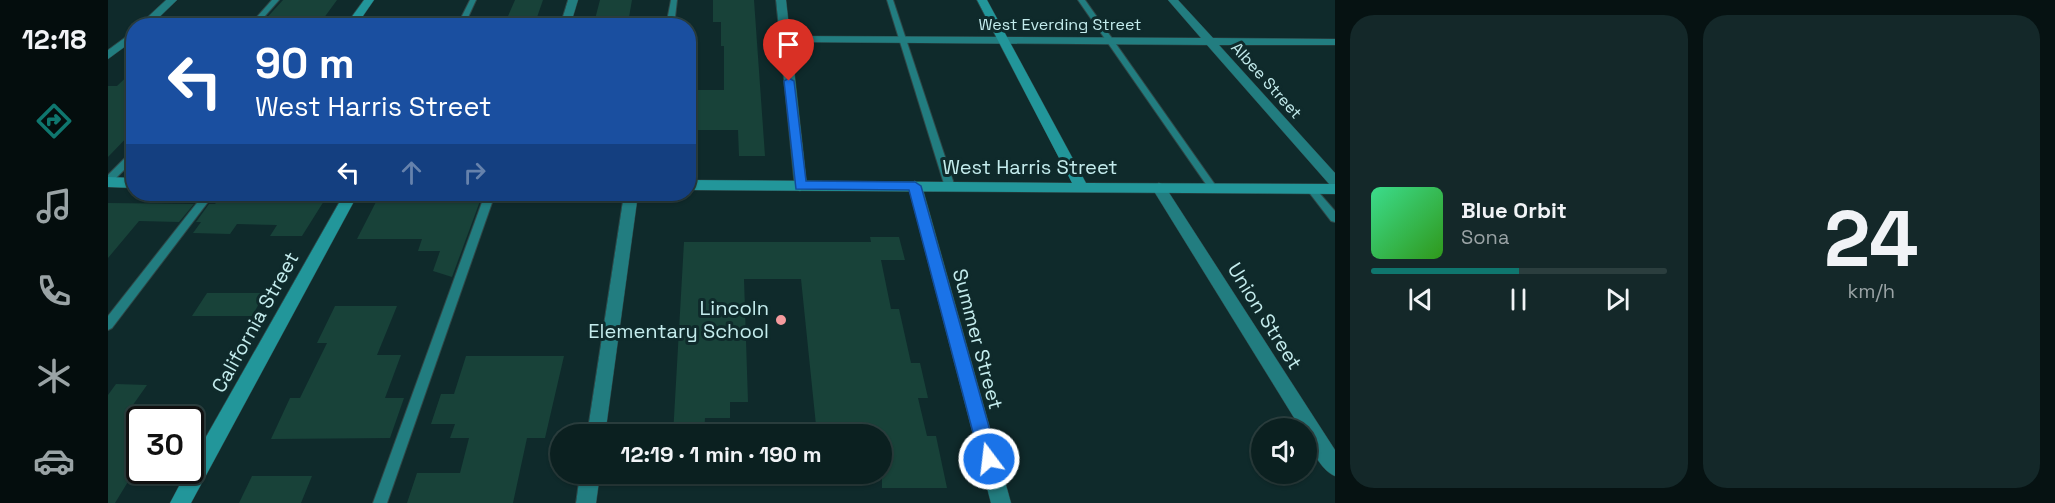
<!DOCTYPE html>
<html lang="en">
<head>
<meta charset="utf-8">
<style>
  body { margin:0; font-family:"Space Grotesk",sans-serif; background:#142829; color:#f1f3f6; height:100vh; display:flex; flex-direction:column; font-size:22px; white-space:nowrap }
  * { box-sizing:border-box; margin:0 }
  p { font-size:20px; color:#9aa3a5 }
  .icon { flex:none; width:33px; height:33px; fill:none; stroke:currentColor; stroke-width:2; stroke-linecap:round; stroke-linejoin:round }
  .map { position:relative; flex:1; overflow:hidden }
  .panel { display:flex; flex-direction:column; gap:15px; padding:15px; background:#061212; width:720px }
  .panel>* { flex:none }
  .top-card { position:absolute; left:18px; top:18px; width:570px; height:183px; border-radius:24px; box-shadow:0 2px 4px #0004,0 0 0 2px #2b3e3e; background:#1a4fa0; color:#fff; overflow:hidden }
  .tools { position:absolute; left:1143px; top:418px; display:grid; gap:12px }
  .tools a { display:grid; place-items:center; width:66px; height:66px; border-radius:50%; background:#0b2020; box-shadow:0 2px 4px #0004,0 0 0 2px #2b3e3e; font-size:30px }
  .speed { position:absolute; left:18px; top:406px; display:flex; gap:12px; font-size:30px; font-weight:700; text-align:center }
  .speed>* { display:grid; place-content:center; width:78px; height:78px; border-radius:50%; background:#0b2020; box-shadow:0 2px 4px #0004,0 0 0 2px #2b3e3e; line-height:1 }
  .speed .limit { border:3px solid #111; border-radius:9px; background:#fff; color:#111 }
  .pin { position:absolute; display:grid; place-items:center; width:51px; height:51px; color:#fff; margin:-62px -26px; border-radius:50% 50% 50% 0; rotate:-45deg; box-shadow:0 0 6px #0007 }
  .pin .icon { rotate:45deg }
  .me { position:absolute; width:66px; margin:-33px; rotate:345deg; stroke-linejoin:round; filter:drop-shadow(0 0 4px #0008) }
  .turn { display:flex; align-items:center; gap:21px; height:126px; padding:0 30px; font-size:27px }
  .turn .icon { width:78px; height:78px; stroke-width:2.5 }
  .turn b { display:block; font-size:42px; line-height:51px }
  .lanes { display:flex; align-items:center; height:57px; padding:0 30px; background:#0003; justify-content:center; gap:30px; direction:ltr }
  .lanes .off { opacity:.35 }
  .panel .widget { flex:1; display:flex; flex-direction:column; justify-content:center; gap:9px; min-width:0; padding:0 21px; border-radius:24px; background:#142829 }
  .panel .dial { align-items:center; gap:0 }
  .dial b { font-size:78px; line-height:1 }
  .song { display:flex; align-items:center; gap:18px }
  .cover { width:72px; height:72px; border-radius:9px; background:linear-gradient(135deg,hsl(150 70% 55%),hsl(110 70% 35%)) }
  .played { height:6px; border-radius:3px; background:linear-gradient(90deg,#0f766e 50%,#2b3e3e 50%) }
  .keys { display:flex; justify-content:space-around; direction:ltr }
  .panel .tiles { flex:1; display:grid; gap:15px; grid-template-columns:repeat(2,1fr) }
  .trip { position:absolute; left:442px; top:424px; width:342px; height:60px; border-radius:30px; background:#0b2020; box-shadow:0 2px 4px #0004,0 0 0 2px #2b3e3e; font-weight:700; line-height:60px; text-align:center }
  main { display:flex; flex:1; min-height:0 }
  .tab-bar { display:flex; flex-direction:column; width:108px; justify-content:space-around; align-items:center; background:#040d0d; color:#9aa3a5 }
  .tab-bar .icon { width:42px; height:42px }
  .tab-bar .selected { color:#0f766e }
  .tab-bar b { font-size:27px; color:#f1f3f6 }
  .map>svg:first-child { display:block }
</style>
</head>
<body>
<main>
<nav class="tab-bar">
<b>12:18</b>
<svg class="icon selected" aria-label="directions" viewBox="0 0 24 24"><path d="M12 3l9 9-9 9-9-9zM9 14v-3h6M13 9l2 2-2 2"/></svg>
<svg class="icon" aria-label="music" viewBox="0 0 24 24"><path d="M9 18V5l10-2v13"/><circle cx="6" cy="18" r="3"/><circle cx="16" cy="16" r="3"/></svg>
<svg class="icon" aria-label="phone" viewBox="0 0 24 24"><path d="M5 4h4l2 5-3 2q2 4 5 5l2-3 5 2v4C11 20 4 13 5 4z"/></svg>
<svg class="icon" aria-label="climate" viewBox="0 0 24 24"><path d="M12 3v18M4 7l16 10M4 17L20 7"/></svg>
<svg class="icon" aria-label="car" viewBox="0 0 24 24"><path d="M5 17H2v-5l4-1 3-4h7l3 4 3 1v5h-3M9 17h6M6 11h13"/><circle cx="7" cy="17" r="2"/><circle cx="17" cy="17" r="2"/></svg>
</nav>
<div class="map">
<svg width="1227" height="503" viewBox="0 0 1227 503">
  <rect width="100%" height="100%" fill="#0f2a2b"/>
  <!-- building -->
  <g fill="#184239">
    <polygon points="175,0 229,0 210,26 169,26 172,22 155,22"/>
    <polygon points="407,0 435,0 427,23 397,23"/>
    <polygon points="492,0 524,0 520,23 486,23"/>
    <polygon points="605,0 646,0 657,156 631,156 630,130 580,130 580,90 616,90 616,46 613,46 613,22 605,22"/>
    <polygon points="26,70 26,130 0,157 0,86 9,86"/>
    <polygon points="111,199 216,201 194,236 162,236 169,225 129,224 122,234 85,233 93,222 88,222 101,204 107,204"/>
    <polygon points="269,200 372,201 344,277 325,271 332,251 310,251 314,239 249,239"/>
    <polygon points="0,203 86,204 71,222 31,221 0,258"/>
    <polygon points="762,237 791,237 797,260 773,260 783,309 791,309 803,363 812,363 820,398 810,398 819,436 828,436 839,488 774,488 774,435 709,435 693,279 636,279 640,402 622,402 622,418 597,418 596,435 565,435 576,242 763,242"/>
    <polygon points="99,293 157,293 144,316 84,316"/>
    <polygon points="227,306 289,306 269,355 293,355 277,398 296,398 282,438 163,439 182,398 192,398 219,343 209,343"/>
    <polygon points="358,356 456,356 437,438 419,438 405,503 299,503 309,473 352,473 361,438 342,438 347,424 323,424 333,394 346,394"/>
    <polygon points="8,384 39,385 22,409 32,409 32,462 7,503 0,503 0,395"/>
    <polygon points="144,476 204,476 193,503 131,503"/>
  </g>
  <g fill="none" stroke-linecap="round" stroke-linejoin="round">
    <!-- lane casing -->
    <g stroke="#2f4747" stroke-width="2">
      <g id="lane">
        <polygon points="164,0 171,0 148,26 141,26"/>
        <polygon points="362,0 368,0 356,26 349,26"/>
        <polygon points="563,0 569,0 566,26 558,26"/>
        <polygon points="779,0 785,0 847,187 845,189 842,190 837,187"/>
        <polygon points="970,0 977,0 1108,186 1110,188 1108,190 1102,190"/>
        <polygon points="26,151 26,160 3,183 0,184 0,175 23,152"/>
        <polygon points="1203,186 1206,187 1227,211 1227,222 1223,221 1200,191 1198,189 1200,187"/>
        <polygon points="96,194 106,194 4,328 0,330 0,316"/>
        <polygon points="377,194 387,194 279,503 265,503"/>
      </g>
    </g>
    <!-- street casing -->
    <g stroke="#2f4747" stroke-width="1">
      <g id="street">
        <polygon points="58,0 69,0 42,26 30,26"/>
        <polygon points="460,0 470,0 462,26 452,26"/>
        <polygon points="668,0 678,0 682,36 1093,38 1060,0 1070,0 1105,38 1227,39 1227,45 1111,45 1227,173 1227,187 1222,185 1099,45 683,42 699,186 692,191 687,189"/>
        <polygon points="26,31 26,40 0,59 0,50"/>
        <polygon points="807,181 814,186 903,503 883,503 800,186"/>
        <path d="M1051,183L1056,185L1227,450V476C1213,471 1198,443 1198,429H1193L1044,188Z"/>
        <polygon points="516,194 530,194 497,435 479,435"/>
        <polygon points="472,474 492,474 488,503 468,503"/>
      </g>
    </g>
    <!-- secondary casing -->
    <g stroke="#2f4747" stroke-width="1">
      <g id="secondary">
        <polygon points="256,0 266,0 248,26 237,26"/>
        <polygon points="869,0 879,0 978,183 1227,184 1227,194 580,190 580,180 964,183"/>
        <polygon points="0,177 26,178 26,188 0,187"/>
        <polygon points="236,194 250,194 83,503 62,503 79,471 82,471 82,465"/>
      </g>
    </g>
    <!-- lane -->
    <use href="#lane" fill="#227d80" fill-rule="evenodd"/>
    <!-- street -->
    <use href="#street" fill="#227d80" fill-rule="evenodd"/>
    <!-- secondary -->
    <use href="#secondary" fill="#22969a" fill-rule="evenodd"/>
  </g>
  <!-- route -->
  <polygon fill="#1a73e8" stroke="#114b97" stroke-width="1.5" points="681,78 686,81 698,181 807,182 813,186 890,459 887,465 881,468 875,465 872,459 801,190 688,189 676,81"/>
  <!-- markers -->
  <circle fill="#f59b9e" stroke="#0f2a2b" stroke-width="2" cx="673" cy="320" r="6"/>
  <g text-anchor="middle" stroke-width="6" stroke-linejoin="round" paint-order="stroke">
    <!-- far-street labels -->
    <g font-size="16" fill="#c4eced" stroke="#0f2a2b">
      <text x="952" y="30">West Everding Street</text>
      <text transform="translate(1159 80) rotate(48)" y="6">Albee Street</text>
    </g>
    <!-- street labels -->
    <g font-size="20" fill="#c4eced" stroke="#0f2a2b">
      <text x="922" y="174">West Harris Street</text>
      <text transform="translate(1157 316) rotate(58)" y="7">Union Street</text>
      <text transform="translate(147 322) rotate(-61)" y="7">California Street</text>
      <text transform="translate(870 339) rotate(75)" y="7">Summer Street</text>
    </g>
    <!-- poi labels -->
    <g font-size="20" fill="#c4eced" stroke="#0f2a2b" text-anchor="end">
      <text x="661" y="315">Lincoln<tspan x="661" dy="23">Elementary School</tspan></text>
    </g>
  </g>
</svg>
<div class="tools">
<a><svg class="icon" aria-label="sound" viewBox="0 0 24 24"><path d="M4 9h4l5-4v14l-5-4H4zM17 9q2 3 0 6"/></svg></a>
</div>
<div class="speed"><div class="limit">30</div></div>
<div class="pin" style="left:681px;top:81px;background:#d93025"><svg class="icon" aria-label="arrive" viewBox="0 0 24 24"><path d="M6 21V4h12l-3 4 3 4H6"/></svg></div>
<svg class="me" style="left:881px;top:459px" viewBox="-20 -20 40 40"><circle r="17" fill="#1a73e8" stroke="#fff" stroke-width="3"/><path d="M0-11L8 9 0 5-8 9z" fill="#fff"/></svg>
<div class="trip">12:19 · 1 min · 190 m</div>
<div class="top-card">
<div class="turn"><svg class="icon" aria-label="left" viewBox="0 0 24 24"><path d="M17 20v-9H6M10 6l-5 5 5 5"/></svg><div><b>90 m</b>West Harris Street</div></div>
<div class="lanes"><svg class="icon" aria-label="left" viewBox="0 0 24 24"><path d="M17 20v-9H6M10 6l-5 5 5 5"/></svg><svg class="icon off" aria-label="ahead" viewBox="0 0 24 24"><path d="M12 20V5M6 11l6-6 6 6"/></svg><svg class="icon off" aria-label="right" viewBox="0 0 24 24"><path d="M7 20v-9h11M14 6l5 5-5 5"/></svg></div>
</div>
</div>
<section class="panel">
<div class="tiles">
<div class="widget">
<div class="song"><i class="cover"></i><div><b>Blue Orbit</b><p>Sona</p></div></div>
<div class="played"></div>
<div class="keys"><svg class="icon" aria-label="previous" viewBox="0 0 24 24"><path d="M18 5L8 12l10 7zM5 5v14"/></svg><svg class="icon" aria-label="pause" viewBox="0 0 24 24"><path d="M8 5v14M16 5v14"/></svg><svg class="icon" aria-label="next" viewBox="0 0 24 24"><path d="M6 5l10 7-10 7zM19 5v14"/></svg></div>
</div>
<div class="widget dial"><b>24</b><p>km/h</p></div>
</div>
</section>
</main>
</body>
</html>
